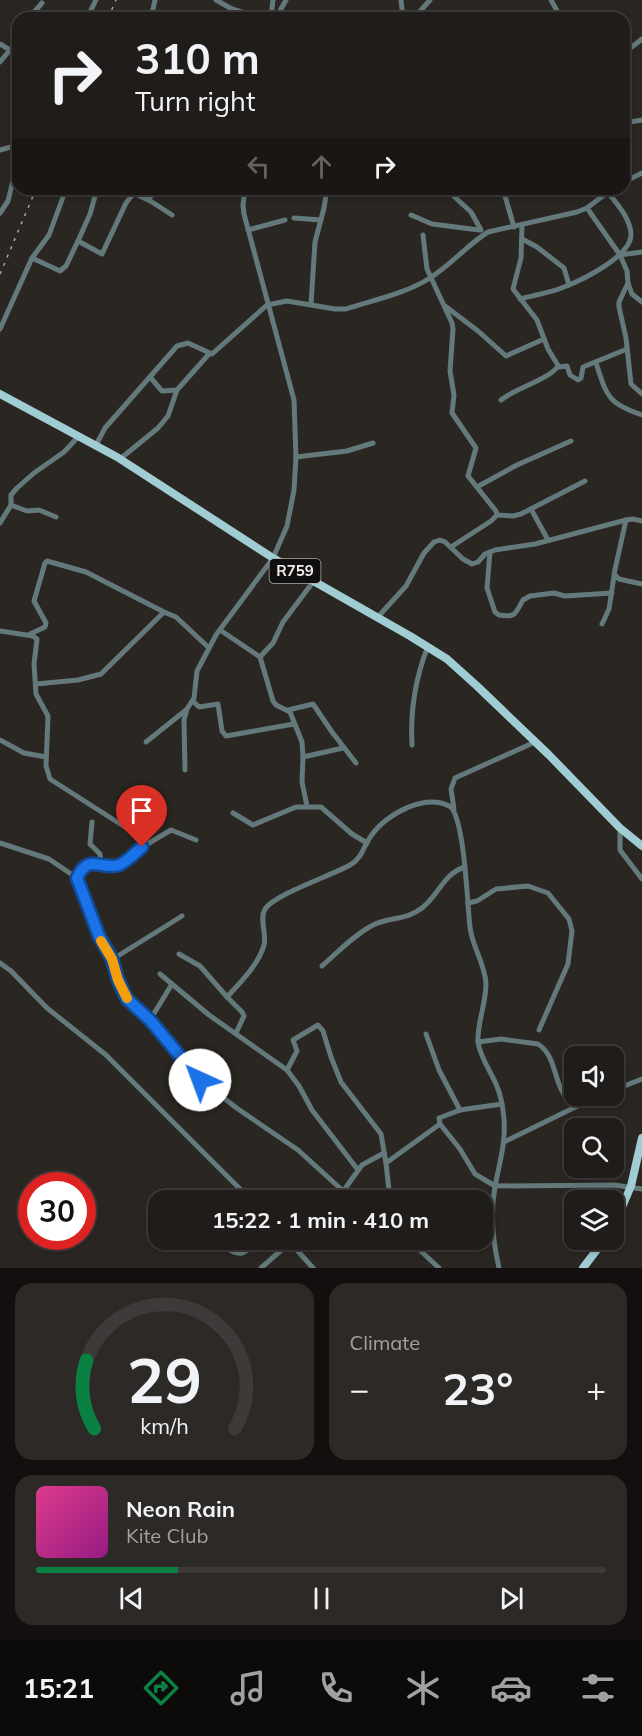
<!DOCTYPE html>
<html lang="en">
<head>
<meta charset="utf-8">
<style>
  body { margin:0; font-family:Mulish,sans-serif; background:#2d2927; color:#f1f3f6; height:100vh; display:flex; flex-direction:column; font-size:22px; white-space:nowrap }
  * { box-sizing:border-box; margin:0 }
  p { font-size:20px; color:#a2a1a2 }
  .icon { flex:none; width:33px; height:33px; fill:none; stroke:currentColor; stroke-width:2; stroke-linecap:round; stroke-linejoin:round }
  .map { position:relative; height:1268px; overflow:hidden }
  .drawer { display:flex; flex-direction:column; gap:15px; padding:15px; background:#120f0e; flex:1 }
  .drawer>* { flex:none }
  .guide { position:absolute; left:12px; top:12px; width:618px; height:183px; border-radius:18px; box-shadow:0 3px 9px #0003,0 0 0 2px #3d3a39; background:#201c1a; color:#f1f3f6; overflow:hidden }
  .tools { position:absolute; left:564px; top:1046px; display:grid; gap:12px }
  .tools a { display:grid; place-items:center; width:60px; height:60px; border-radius:12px; background:#201c1a; box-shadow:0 3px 9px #0003,0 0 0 2px #3d3a39; font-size:30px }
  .speed { position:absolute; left:18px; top:1172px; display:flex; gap:12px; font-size:30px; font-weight:700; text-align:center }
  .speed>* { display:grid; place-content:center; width:78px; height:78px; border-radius:50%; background:#201c1a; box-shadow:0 3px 9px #0003,0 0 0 2px #3d3a39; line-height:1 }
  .speed .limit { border:9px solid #d22; background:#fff; color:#111 }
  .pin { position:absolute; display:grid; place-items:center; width:51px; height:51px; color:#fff; margin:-62px -26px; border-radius:50% 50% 50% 0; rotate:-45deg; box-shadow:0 0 6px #0007 }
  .pin .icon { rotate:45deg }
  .me { position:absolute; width:66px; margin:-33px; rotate:317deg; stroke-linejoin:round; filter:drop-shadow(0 0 4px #0008) }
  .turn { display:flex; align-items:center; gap:21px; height:126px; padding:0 24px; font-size:27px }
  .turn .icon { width:78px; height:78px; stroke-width:2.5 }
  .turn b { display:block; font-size:42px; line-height:51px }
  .lanes { display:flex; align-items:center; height:57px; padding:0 24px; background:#0003; justify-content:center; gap:30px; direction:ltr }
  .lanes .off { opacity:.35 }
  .big { font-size:45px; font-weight:700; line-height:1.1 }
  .drawer .card { flex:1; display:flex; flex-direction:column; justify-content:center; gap:9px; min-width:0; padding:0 21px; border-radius:18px; background:#2d2927 }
  .drawer .dial { align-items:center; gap:0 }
  .dial svg { height:156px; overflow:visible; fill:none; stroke:#3d3a39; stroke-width:7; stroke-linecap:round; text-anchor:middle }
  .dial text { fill:#f1f3f6; stroke:none }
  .song { display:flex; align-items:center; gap:18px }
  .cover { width:72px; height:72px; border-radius:9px; background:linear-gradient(135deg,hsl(330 70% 55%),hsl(310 70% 35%)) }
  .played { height:6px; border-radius:3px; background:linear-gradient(90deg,#0b8043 25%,#3d3a39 25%) }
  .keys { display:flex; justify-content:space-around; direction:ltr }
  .heat { display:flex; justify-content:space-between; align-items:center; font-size:33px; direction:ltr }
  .drawer .tiles { flex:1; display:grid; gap:15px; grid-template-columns:1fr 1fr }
  .card:last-child { grid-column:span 2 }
  .trip { position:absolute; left:148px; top:1190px; width:345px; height:60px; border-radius:18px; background:#201c1a; box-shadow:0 3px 9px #0003,0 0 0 2px #3d3a39; font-weight:700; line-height:60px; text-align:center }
  .tab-bar { display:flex; height:96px; justify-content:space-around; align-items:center; background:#0d0b0a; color:#a2a1a2 }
  .tab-bar .icon { width:42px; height:42px }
  .tab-bar .active { color:#0b8043 }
  .tab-bar b { font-size:27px; color:#f1f3f6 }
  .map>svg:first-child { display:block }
</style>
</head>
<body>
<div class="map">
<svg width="642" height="1268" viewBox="0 0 642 1268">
  <rect width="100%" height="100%" fill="#2a2622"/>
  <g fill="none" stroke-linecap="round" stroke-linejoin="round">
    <!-- minor -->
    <g stroke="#64797c" stroke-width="5">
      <polyline points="216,0 232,9 261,18"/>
      <polyline points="401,0 403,18"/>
      <polyline points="551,0 561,18"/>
      <polyline points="29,18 42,3"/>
      <polyline points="87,18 96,0"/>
      <polyline points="151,18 155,0"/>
      <polyline points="228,18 232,9"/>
      <polyline points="271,18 273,0"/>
      <polyline points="276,18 286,0"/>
      <polyline points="414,18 430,0"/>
      <polyline points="0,44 10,50"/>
      <polyline points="624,53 642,39"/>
      <polyline points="0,62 10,50 18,50"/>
      <polyline points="624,123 642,120"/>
      <polyline points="0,150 18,145"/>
      <polyline points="624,182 642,173"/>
      <polyline points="446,189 471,212 481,230"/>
      <polyline points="503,189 514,227"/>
      <polyline points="148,199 159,189"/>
      <polyline points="587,208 620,255 627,271 628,283 619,302 619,307 626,338 631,384 642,394"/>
      <polyline points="0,213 8,201 18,160"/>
      <polyline points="411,215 432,224 479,230"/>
      <polyline points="294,218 321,220"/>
      <polyline points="522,226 521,258 513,289 537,320 548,349 559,367 567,366 570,375 578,380 581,378 583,367 627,349"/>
      <polyline points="248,230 285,220"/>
      <polyline points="423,235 427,269 452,323 453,329 450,371 454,395 452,413 476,448 468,476 496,511 497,515 491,521 451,547"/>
      <polyline points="522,239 537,247 564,268 569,285"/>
      <polyline points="78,241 90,214 97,189"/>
      <polyline points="620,255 642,252"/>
      <polyline points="32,258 60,271 66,266 78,241 102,254 126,203 134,193 152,202 172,215"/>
      <polyline points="628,283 632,294 642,302"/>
      <path d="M520,299C534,295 550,293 564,287C582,280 632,256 631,234C630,217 616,203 606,190"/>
      <polyline points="311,304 315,242 324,208 327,189"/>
      <polyline points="445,306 478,331 506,356 544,339"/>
      <polyline points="0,329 32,258 49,235 66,189"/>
      <path d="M596,363C607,396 607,403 642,415"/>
      <polyline points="150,377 162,391 177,390 209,354"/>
      <path d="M501,400C516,388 550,379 558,366"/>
      <path d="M96,445L105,428L177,346L188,343L212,354L267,305L287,301L335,309H346C373,300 405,294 430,278C451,265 467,245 488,232L577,212L587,208L612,189"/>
      <polyline points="296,457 347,451 373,443"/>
      <polyline points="120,459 158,428 168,416 177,390"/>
      <polyline points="477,487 517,465 571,441"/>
      <polyline points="11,505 27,511 39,510 56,517"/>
      <polyline points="531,509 548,540"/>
      <polyline points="497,515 513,516 521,514 585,481"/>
      <polyline points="626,520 614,574 619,579 642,584"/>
      <polyline points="0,523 11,505 11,495 17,488 34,473 64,452 79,436"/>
      <path d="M490,552L487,588L495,612L499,615C517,618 515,613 523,600L530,596L554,593L565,596L612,593"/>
      <polyline points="377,618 406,586 424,553 434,542 440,540 445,542 463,559 472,564 478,562 485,554 495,550 535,544 626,520 633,519 642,521"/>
      <polyline points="602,624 609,609 614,576"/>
      <polyline points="220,630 260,657"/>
      <path d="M0,631L33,636L37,639L34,664L36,694L48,716L46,766L50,779L139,836L144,843L142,847C135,853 128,861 119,865C101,871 89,852 77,878"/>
      <polyline points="30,634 45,627 46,623 34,601 45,563 47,561 86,572 164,612"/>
      <polyline points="36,684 78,680 101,674 164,612 176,617 208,647"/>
      <polyline points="193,701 199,707 218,704 222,731 226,736 294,724"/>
      <polyline points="288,710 313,704 332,732 356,763"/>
      <polyline points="0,740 24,753 46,757"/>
      <polyline points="146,742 186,710"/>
      <path d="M412,745C410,710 415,679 428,646"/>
      <polyline points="303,757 343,748"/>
      <polyline points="185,770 184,720 187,709 194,698 197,671 216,635 273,558 287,526 294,490 296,457 294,400 244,214 243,205 245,189"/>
      <polyline points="307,806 302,782 303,757 302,742 290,712 276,705 273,701 260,657 273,643 283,622 313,582"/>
      <polyline points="454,809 451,789 455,778 535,742"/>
      <polyline points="233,813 253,825 296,807 321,807 352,834 367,843"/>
      <polyline points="92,822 90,844 100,854 101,863"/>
      <polyline points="620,828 620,850 642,879"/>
      <polyline points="0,843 49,859 77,878 99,936 113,959 118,980 127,999 150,1020 200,1080 238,1109 298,1150 353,1200"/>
      <polyline points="144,846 171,830 196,840"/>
      <polyline points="468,903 477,901 496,889 528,886 548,893 569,919 572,931 568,964 539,1030"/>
      <polyline points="179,954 200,966 227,997 242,1012 244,1016 236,1033"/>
      <polyline points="113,959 182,916"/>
      <polyline points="0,963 11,971 47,1008 106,1055 251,1200"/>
      <path d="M322,966C338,952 354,935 373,925C389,917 407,920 422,908C438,896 444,873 465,867"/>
      <polyline points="160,974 209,1015 287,1070 299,1086 312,1110 358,1170"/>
      <path d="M227,997C240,983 259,964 264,945C267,934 259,919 265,909C275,894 333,875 350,865C362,859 364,845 371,836C386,814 426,792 451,807C465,824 467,902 470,927C472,947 485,963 486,984C486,1004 477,1023 478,1042C480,1057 490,1070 496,1084C501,1095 503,1107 504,1119C506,1143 499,1164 495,1187C490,1213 493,1242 499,1268"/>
      <polyline points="150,1020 172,984"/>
      <polyline points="426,1034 439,1070 460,1110"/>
      <path d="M478,1042L501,1039L538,1044C554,1054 554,1076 562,1091C565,1097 570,1102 574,1107"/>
      <polyline points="287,1070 297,1051 293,1040 318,1025 323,1031 331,1057 341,1082 381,1134 386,1163 390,1200"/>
      <polyline points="614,1090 642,1079"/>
      <polyline points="502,1104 460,1110 439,1118 440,1124 460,1149 475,1174 495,1186 614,1185 642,1189"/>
      <polyline points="504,1142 600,1095"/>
      <polyline points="386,1163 440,1124"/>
      <polyline points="344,1190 362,1165 384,1153"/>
      <polyline points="287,1239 313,1268"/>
      <polyline points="408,1239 439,1268"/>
      <path d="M226,1248C243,1259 247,1251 259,1239"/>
      <polyline points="261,1268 294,1239"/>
    </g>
    <!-- primary -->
    <g stroke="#a0ccd4" stroke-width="8">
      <polyline points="0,394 117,457 273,558 410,636 447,659 477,686 549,755 620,828 642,846"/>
      <polyline points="614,1226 631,1186 642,1138"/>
      <polyline points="583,1268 605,1239"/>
    </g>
    <!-- rail -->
    <g stroke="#aca9a6" stroke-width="1.5" stroke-dasharray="3 6" stroke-linecap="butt">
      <polyline points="108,18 116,0"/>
      <polyline points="0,274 36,189"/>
    </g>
  </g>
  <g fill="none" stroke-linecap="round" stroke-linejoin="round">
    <!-- route casing -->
    <g stroke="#114b97" stroke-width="15">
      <path id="route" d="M142,847C135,853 128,861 119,865C101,871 89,852 77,878L99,936L112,959L118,980L127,999L150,1020L200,1080"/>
    </g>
    <!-- route -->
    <use href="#route" stroke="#1a73e8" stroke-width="10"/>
    <!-- slow -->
    <polyline stroke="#f59e0b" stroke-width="10" points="101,941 112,959 118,980 127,998"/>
  </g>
  <g text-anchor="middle" stroke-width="6" stroke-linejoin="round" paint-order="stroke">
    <!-- shield labels -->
    <rect fill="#110f0e" stroke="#aeacaa" stroke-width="1.5" x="269.5" y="559" width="51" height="24" rx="4.5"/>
    <g font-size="15" font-weight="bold" fill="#f2efed">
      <text x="295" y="576">R759</text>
    </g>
  </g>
</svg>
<div class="tools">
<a><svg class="icon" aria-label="sound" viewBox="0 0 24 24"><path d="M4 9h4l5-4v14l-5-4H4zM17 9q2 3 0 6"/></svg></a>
<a><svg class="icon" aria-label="search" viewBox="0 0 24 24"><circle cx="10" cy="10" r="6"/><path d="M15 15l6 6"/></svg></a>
<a><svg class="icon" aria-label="layers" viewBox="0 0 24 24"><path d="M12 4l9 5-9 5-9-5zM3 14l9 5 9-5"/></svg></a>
</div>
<div class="speed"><div class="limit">30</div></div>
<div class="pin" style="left:142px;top:847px;background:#d93025"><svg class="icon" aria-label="arrive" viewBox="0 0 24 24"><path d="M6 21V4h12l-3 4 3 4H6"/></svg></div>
<svg class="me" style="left:200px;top:1080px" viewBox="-20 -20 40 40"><circle r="19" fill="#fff"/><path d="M0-13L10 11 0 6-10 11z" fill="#1a73e8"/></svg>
<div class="trip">15:22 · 1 min · 410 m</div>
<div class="guide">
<div class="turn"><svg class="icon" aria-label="right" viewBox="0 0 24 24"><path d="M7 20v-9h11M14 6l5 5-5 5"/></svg><div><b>310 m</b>Turn right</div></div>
<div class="lanes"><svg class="icon off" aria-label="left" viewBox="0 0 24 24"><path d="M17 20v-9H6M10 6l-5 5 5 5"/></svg><svg class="icon off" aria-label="ahead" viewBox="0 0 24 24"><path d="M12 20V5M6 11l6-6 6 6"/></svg><svg class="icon" aria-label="right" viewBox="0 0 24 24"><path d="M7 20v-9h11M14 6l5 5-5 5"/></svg></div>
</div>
</div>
<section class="drawer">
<div class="tiles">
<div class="card dial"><svg viewBox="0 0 100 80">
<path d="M14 69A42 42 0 1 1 86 69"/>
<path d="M14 69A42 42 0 0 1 10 34" stroke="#0b8043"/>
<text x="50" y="56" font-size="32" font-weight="700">29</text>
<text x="50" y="72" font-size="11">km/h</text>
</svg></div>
<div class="card"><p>Climate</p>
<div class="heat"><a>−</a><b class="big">23°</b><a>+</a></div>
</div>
<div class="card">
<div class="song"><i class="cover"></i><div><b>Neon Rain</b><p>Kite Club</p></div></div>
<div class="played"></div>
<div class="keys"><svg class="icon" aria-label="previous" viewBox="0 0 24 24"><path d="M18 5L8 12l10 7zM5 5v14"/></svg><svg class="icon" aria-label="pause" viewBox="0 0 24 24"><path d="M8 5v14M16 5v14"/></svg><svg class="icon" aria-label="next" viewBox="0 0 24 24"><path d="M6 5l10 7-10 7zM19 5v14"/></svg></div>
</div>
</div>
</section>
<nav class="tab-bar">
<b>15:21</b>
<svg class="icon active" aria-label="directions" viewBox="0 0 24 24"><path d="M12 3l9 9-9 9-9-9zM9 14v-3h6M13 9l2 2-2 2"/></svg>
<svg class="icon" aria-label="music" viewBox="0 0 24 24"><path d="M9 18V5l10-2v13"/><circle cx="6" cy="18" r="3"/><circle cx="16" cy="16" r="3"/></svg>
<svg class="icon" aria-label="phone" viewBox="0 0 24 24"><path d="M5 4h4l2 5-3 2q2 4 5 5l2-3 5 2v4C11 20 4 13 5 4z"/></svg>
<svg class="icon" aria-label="climate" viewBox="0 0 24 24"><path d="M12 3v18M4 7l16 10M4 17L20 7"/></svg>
<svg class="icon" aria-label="car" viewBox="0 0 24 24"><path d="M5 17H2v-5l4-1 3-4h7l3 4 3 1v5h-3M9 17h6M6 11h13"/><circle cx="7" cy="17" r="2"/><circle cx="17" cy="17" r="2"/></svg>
<svg class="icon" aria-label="filters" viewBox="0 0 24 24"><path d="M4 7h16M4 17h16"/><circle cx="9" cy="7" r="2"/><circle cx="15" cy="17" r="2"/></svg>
</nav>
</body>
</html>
